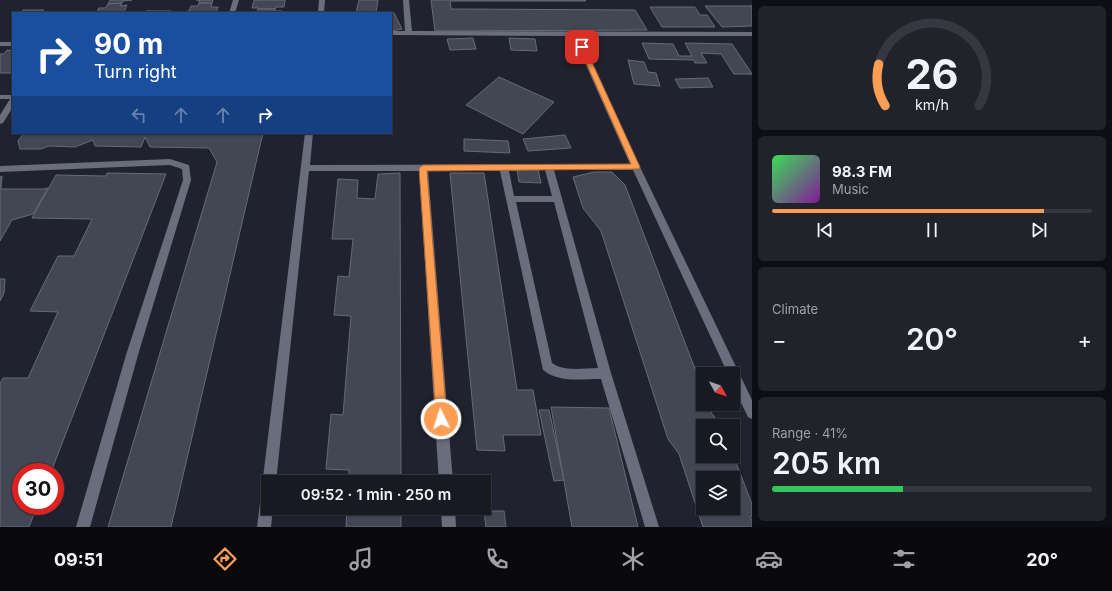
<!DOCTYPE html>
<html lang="en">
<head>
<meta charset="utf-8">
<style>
  body { margin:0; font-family:Inter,sans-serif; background:#21232b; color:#f1f3f6; height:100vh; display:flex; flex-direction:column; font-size:15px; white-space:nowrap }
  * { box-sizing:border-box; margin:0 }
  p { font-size:13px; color:#9fa1a6 }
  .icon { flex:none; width:22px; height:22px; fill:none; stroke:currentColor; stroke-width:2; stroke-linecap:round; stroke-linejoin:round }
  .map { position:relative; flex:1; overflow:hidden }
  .sheet { display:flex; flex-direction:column; gap:6px; padding:6px; background:#0d0e13; width:360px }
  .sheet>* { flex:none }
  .guide { position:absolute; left:12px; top:12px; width:380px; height:122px; border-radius:0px; box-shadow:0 1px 3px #0004,0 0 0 1px #363841; background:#1a4fa0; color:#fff; overflow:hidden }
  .needle { width:26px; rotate:130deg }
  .tools { position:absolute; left:696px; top:367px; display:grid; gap:8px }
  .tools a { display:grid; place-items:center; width:44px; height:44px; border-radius:0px; background:#181a23; box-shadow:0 1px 3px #0004,0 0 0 1px #363841; font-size:20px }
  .speed { position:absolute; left:12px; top:463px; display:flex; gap:8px; font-size:20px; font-weight:700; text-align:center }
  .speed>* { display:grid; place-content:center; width:52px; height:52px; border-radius:50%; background:#181a23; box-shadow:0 1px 3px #0004,0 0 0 1px #363841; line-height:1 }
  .speed .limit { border:6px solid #d22; background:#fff; color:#111 }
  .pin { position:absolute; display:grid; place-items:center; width:34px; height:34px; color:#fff; margin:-17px; border-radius:8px; box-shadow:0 2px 6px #0006 }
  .me { position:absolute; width:44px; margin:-22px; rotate:356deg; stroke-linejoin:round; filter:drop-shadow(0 0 3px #0008) }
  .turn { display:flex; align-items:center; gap:14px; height:84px; padding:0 16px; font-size:18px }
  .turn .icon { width:52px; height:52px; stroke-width:2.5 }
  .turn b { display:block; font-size:28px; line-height:34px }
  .lanes { display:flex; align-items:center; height:38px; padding:0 16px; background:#0003; justify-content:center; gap:20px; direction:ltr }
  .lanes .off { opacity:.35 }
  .big { font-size:30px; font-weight:600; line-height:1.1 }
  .sheet .widget { flex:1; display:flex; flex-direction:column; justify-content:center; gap:6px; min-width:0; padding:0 14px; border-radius:6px; background:#21232b }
  .sheet .dial { align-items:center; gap:0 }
  .dial svg { height:104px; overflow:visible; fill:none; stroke:#363841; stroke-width:7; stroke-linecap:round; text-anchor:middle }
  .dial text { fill:#f1f3f6; stroke:none }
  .song { display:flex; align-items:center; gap:12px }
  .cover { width:48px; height:48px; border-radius:6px; background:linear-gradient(135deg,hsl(130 70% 55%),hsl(290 70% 35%)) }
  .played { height:4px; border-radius:2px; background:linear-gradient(90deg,#fc9d54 85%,#363841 85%) }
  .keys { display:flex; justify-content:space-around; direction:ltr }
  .heat { display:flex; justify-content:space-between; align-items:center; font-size:22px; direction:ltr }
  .charge { height:6px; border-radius:3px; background:linear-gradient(90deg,#34c759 41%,#363841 0) }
  .trip { position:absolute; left:261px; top:475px; width:230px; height:40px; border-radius:0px; background:#181a23; box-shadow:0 1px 3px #0004,0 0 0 1px #363841; font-weight:600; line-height:40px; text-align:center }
  .tab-bar { display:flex; height:64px; justify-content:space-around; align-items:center; background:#0a0a0e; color:#9fa1a6 }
  .tab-bar .icon { width:28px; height:28px }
  .tab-bar .on { color:#fc9d54 }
  .tab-bar b { font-size:18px; color:#f1f3f6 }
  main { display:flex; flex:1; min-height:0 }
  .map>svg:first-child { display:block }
</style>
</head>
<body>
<main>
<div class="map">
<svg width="752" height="527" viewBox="0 0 752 527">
  <rect width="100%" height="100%" fill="#20232f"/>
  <!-- building -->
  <g fill="#434653" stroke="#666a78" fill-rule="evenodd">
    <polygon points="110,0 132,0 123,1 122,3 108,4"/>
    <polygon points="196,0 213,0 212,3 199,3 200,0"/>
    <polygon points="254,0 285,0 284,7 276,7 275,9 258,9 258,8 252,8"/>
    <polygon points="359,0 378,0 376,12 394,13 402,29 391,31 391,13 356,13"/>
    <polygon points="431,0 585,0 586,1 450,1 451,9 635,10 647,30 435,31"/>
    <polygon points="122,3 120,6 127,5 124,12 128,12 127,13 96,13 99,8 105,8 108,4"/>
    <polygon points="199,3 212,3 211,7 218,7 216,13 186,13 187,11 189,11 191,6 198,6"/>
    <polygon points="705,6 752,6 752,26 722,27"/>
    <polygon points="650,7 695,7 700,15 707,15 715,27 662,27"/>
    <polygon points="258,9 275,9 275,11 282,11 282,13 251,13 257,12"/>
    <polygon points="23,10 44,10 42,13 20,13"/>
    <polygon points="146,11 171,11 170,13 145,13"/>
    <polygon points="473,38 476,49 450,50 447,39"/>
    <polygon points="509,38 535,39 537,51 511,50"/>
    <polygon points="642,43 673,44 679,56 692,56 685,43 732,44 752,74 734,74 721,54 701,53 707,63 695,63 694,60 649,59"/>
    <polygon points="7,50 13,51 13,73 0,73 0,54 4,54"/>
    <polygon points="628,60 644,62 648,72 656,73 660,86 634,84"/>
    <polygon points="499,77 554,102 523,134 466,105"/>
    <polygon points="708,78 713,87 680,88 675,79"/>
    <polygon points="24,133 263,133 171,527 108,527 217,162 209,148 150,147 145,137 141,147 95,146 93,140 75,147 49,146 41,149 20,149 18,141"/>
    <polygon points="565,135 571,148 528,151 523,139"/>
    <polygon points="464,139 508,141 510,153 464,151"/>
    <polygon points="517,169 538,169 541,183 519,182"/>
    <path d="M594,172H612L625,185L703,390V404H708L712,414L722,426H703V456H733V455L752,504V516L750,517L752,520V527H703L679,454L668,439L601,231L583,208L573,177ZM703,478H733V508H703Z"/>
    <polygon points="107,173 166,174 51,472 21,472 21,506 37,506 29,527 0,527 0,384 3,378 28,378 58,312 30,311 58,256 74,256 92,219 32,218 56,175 106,176"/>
    <polygon points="400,173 401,482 349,482 349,470 326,469 331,414 343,415 351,316 334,315 338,276 349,277 353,239 332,239 338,179 358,180 357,198 375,199 378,174"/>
    <polygon points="450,173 484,173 517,390 533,390 541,435 503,435 505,451 477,450"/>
    <polygon points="2,176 1,189 43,189 48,188 33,214 12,220 0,241 0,177"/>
    <polygon points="0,279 5,279 4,293 0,301"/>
    <polygon points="551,407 609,408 638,527 572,527"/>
    <polygon points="539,410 549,410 564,480 554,481"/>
    <polygon points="347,508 401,508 401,527 346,527"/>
    <polygon points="484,511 504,511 506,527 486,527"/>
  </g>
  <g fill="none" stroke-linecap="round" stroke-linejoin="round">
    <!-- street -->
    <g fill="#6a6d7c" fill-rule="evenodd">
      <polygon points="233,0 239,0 235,13 229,13"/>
      <polygon points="319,0 325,0 324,13 318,13"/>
      <path d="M403,0H409L412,31L752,32V36H580L640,167L752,400V419L748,417L733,386V374H728L633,170H554L611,373L659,527H645L601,379C581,379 559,383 543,370L500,171H428L453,482H439L419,171H309L276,482H268V508H273L271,527H257L305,133H313L310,165L630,164L573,36L391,35V31H405ZM545,170L552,196H514L509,171ZM516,202H554L598,368C584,368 564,372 552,363Z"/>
      <rect x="0" y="42" width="13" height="4"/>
      <polygon points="0,95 13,95 13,107 3,123 0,124 0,115 10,99 0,99"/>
      <polygon points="170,159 189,165 191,180 138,355 90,527 76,527 126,355 183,180 182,169 170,165 0,172 0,166"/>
      <polygon points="441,508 455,508 456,527 442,527"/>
    </g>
  </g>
  <!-- route -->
  <polygon fill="#fc9d54" stroke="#a46637" points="580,46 585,47 640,167 639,169 427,171 447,419 445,423 441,425 437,423 436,419 419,168 423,165 631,164 579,47"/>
</svg>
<div class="tools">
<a><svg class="needle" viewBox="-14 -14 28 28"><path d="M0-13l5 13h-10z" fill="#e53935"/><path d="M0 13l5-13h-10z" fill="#9fa1a6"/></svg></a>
<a><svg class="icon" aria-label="search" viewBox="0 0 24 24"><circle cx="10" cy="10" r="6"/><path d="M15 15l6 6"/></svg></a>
<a><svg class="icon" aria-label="layers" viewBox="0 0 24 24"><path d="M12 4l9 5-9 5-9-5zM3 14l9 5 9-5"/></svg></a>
</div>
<div class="speed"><div class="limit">30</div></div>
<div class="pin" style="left:582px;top:47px;background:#d93025"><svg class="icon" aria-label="arrive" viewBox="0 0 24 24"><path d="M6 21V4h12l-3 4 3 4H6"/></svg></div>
<svg class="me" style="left:441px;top:419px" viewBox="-20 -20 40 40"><circle r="17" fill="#fc9d54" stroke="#fff" stroke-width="3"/><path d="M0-11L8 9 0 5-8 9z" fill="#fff"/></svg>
<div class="trip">09:52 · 1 min · 250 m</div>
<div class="guide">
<div class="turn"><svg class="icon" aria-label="right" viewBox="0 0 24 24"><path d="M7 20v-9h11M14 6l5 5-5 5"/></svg><div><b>90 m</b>Turn right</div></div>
<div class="lanes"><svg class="icon off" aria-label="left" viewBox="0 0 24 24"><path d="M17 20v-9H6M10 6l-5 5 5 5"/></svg><svg class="icon off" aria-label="ahead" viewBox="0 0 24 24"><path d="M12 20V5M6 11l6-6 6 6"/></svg><svg class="icon off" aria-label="ahead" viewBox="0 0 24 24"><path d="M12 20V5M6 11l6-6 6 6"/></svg><svg class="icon" aria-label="right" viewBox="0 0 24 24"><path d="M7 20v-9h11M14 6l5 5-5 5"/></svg></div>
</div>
</div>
<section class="sheet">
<div class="widget dial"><svg viewBox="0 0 100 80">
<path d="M14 69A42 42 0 1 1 86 69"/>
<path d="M14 69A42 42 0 0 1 9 37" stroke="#fc9d54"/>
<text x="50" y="56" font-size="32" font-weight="700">26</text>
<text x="50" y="72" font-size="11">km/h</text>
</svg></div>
<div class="widget">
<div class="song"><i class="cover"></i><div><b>98.3 FM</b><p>Music</p></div></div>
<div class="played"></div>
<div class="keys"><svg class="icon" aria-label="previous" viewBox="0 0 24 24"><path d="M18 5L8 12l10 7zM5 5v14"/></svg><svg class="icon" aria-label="pause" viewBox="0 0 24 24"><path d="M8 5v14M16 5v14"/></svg><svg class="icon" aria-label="next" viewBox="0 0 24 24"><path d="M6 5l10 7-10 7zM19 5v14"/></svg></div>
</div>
<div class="widget"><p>Climate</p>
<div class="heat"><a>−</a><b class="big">20°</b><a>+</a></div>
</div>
<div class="widget"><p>Range · 41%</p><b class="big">205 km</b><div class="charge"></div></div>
</section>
</main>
<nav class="tab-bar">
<b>09:51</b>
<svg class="icon on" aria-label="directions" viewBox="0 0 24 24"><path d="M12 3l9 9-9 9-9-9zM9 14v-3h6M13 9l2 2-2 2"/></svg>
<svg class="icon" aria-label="music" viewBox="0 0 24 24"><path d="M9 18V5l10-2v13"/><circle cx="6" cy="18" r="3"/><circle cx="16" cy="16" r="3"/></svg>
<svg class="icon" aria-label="phone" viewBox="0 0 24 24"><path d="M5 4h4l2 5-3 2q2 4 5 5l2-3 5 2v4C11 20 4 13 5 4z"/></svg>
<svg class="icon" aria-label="climate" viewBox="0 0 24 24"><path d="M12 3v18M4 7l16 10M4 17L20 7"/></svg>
<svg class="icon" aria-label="car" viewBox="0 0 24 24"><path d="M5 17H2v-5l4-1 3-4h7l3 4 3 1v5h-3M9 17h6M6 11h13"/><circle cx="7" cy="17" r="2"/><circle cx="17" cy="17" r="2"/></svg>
<svg class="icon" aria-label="filters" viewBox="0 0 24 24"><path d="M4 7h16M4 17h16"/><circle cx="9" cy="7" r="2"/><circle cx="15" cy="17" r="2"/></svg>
<b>20°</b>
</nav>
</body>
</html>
